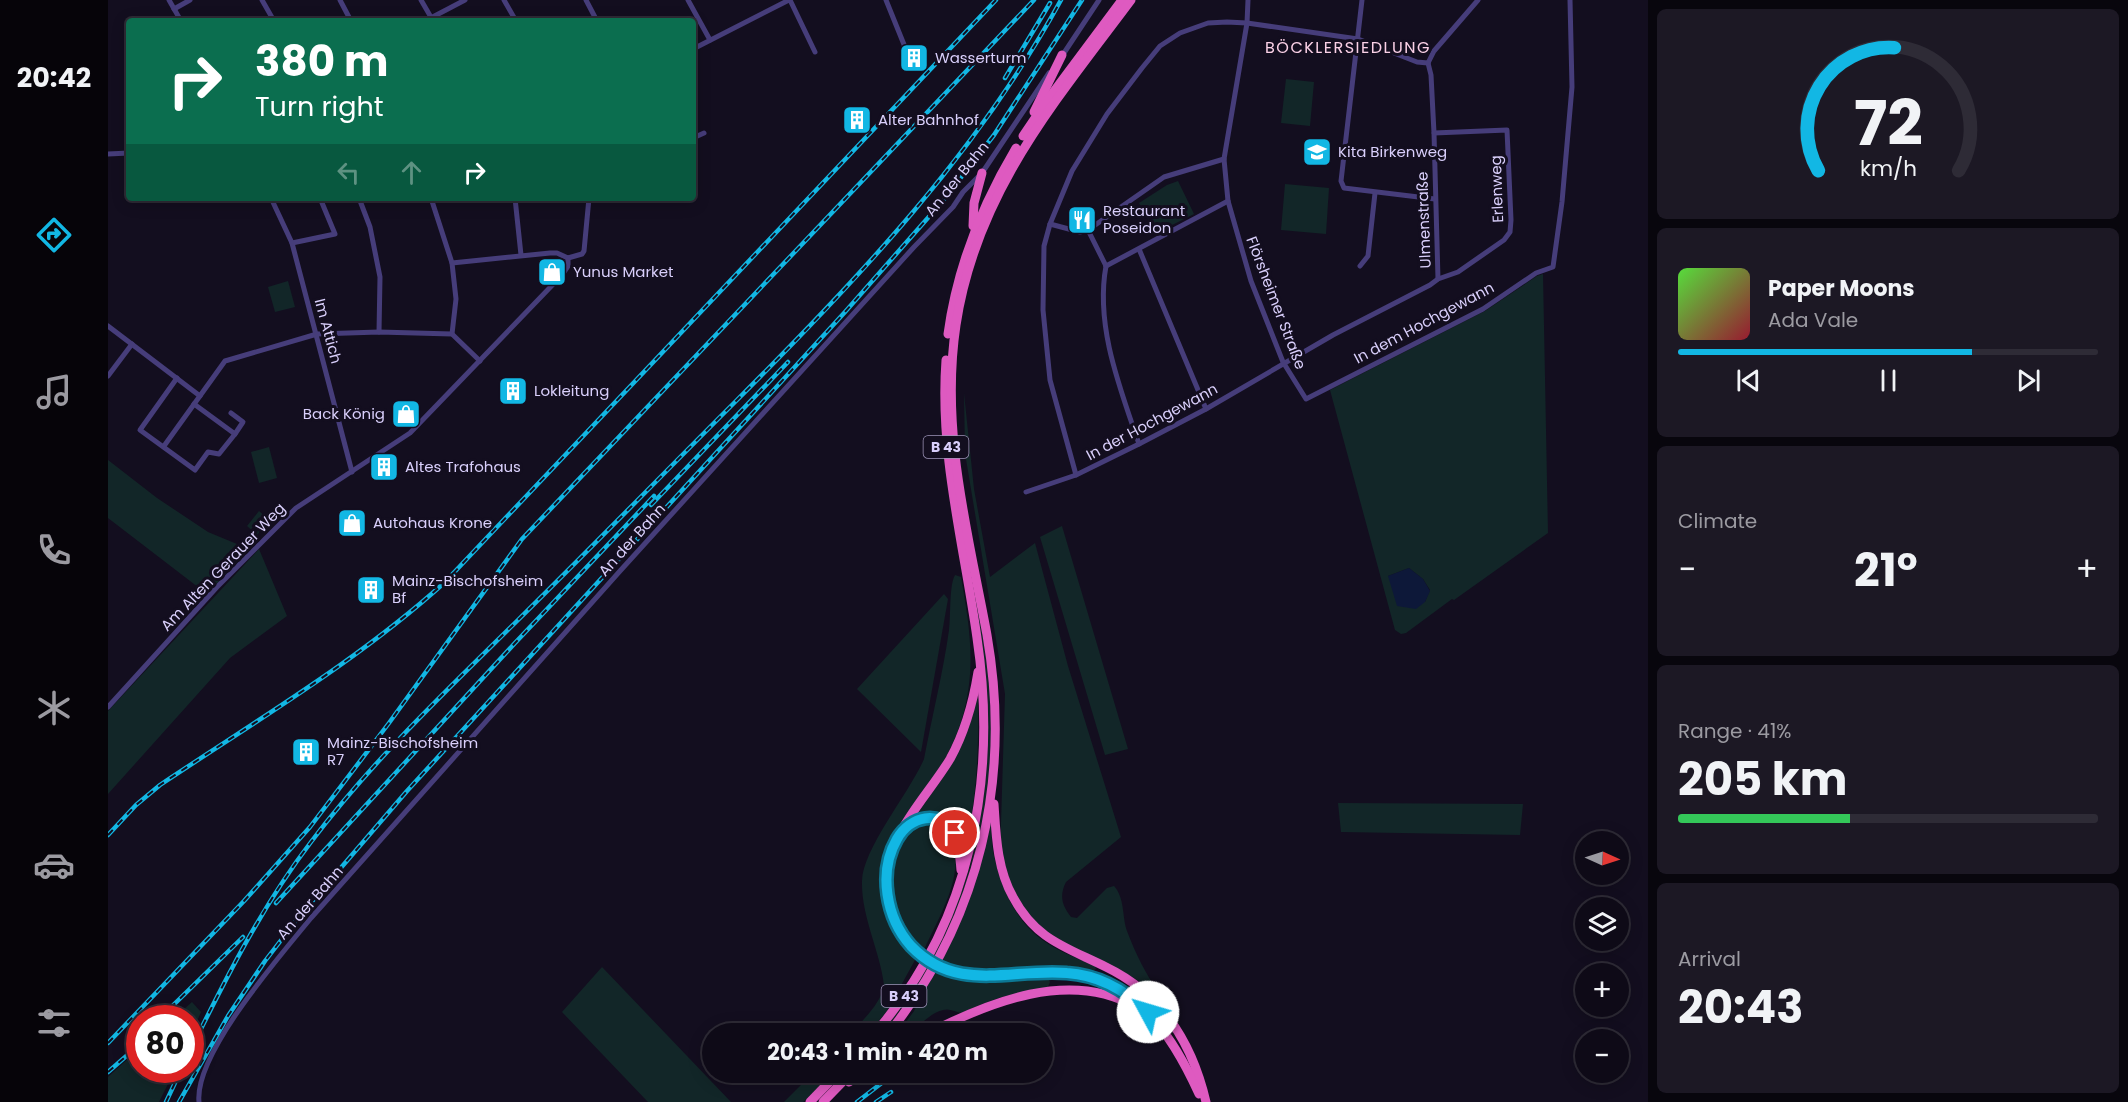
<!DOCTYPE html>
<html lang="en">
<head>
<meta charset="utf-8">
<style>
  body { margin:0; font-family:Poppins,sans-serif; background:#1c1824; color:#f1f3f6; height:100vh; display:flex; flex-direction:column; font-size:22px; white-space:nowrap }
  * { box-sizing:border-box; margin:0 }
  p { font-size:20px; color:#9b9aa1 }
  .icon { flex:none; width:33px; height:33px; fill:none; stroke:currentColor; stroke-width:2; stroke-linecap:round; stroke-linejoin:round }
  .map { position:relative; flex:1; overflow:hidden }
  .panel { display:flex; flex-direction:column; gap:9px; padding:9px; background:#08060d; width:480px }
  .panel>* { flex:none }
  .guide { position:absolute; left:18px; top:18px; width:570px; height:183px; border-radius:6px; box-shadow:0 3px 15px #0003,0 0 0 2px #2e2b36; background:#0b6e4f; color:#fff; overflow:hidden }
  .needle { width:39px; rotate:93deg }
  .tools { position:absolute; left:1467px; top:831px; display:grid; gap:12px }
  .tools a { display:grid; place-items:center; width:54px; height:54px; border-radius:50%; background:#0e0a17; box-shadow:0 3px 15px #0003,0 0 0 2px #2e2b36; font-size:30px }
  .speed { position:absolute; left:18px; top:1005px; display:flex; gap:12px; font-size:30px; font-weight:700; text-align:center }
  .speed>* { display:grid; place-content:center; width:78px; height:78px; border-radius:50%; background:#0e0a17; box-shadow:0 3px 15px #0003,0 0 0 2px #2e2b36; line-height:1 }
  .speed .limit { border:9px solid #d22; background:#fff; color:#111 }
  .pin { position:absolute; display:grid; place-items:center; width:51px; height:51px; color:#fff; margin:-26px; border:3px solid #fff; border-radius:50%; box-shadow:0 2px 6px #0007 }
  .me { position:absolute; width:66px; margin:-33px; rotate:309deg; stroke-linejoin:round; filter:drop-shadow(0 0 4px #0008) }
  .turn { display:flex; align-items:center; gap:21px; height:126px; padding:0 30px; font-size:27px }
  .turn .icon { width:78px; height:78px; stroke-width:2.5 }
  .turn b { display:block; font-size:42px; line-height:51px }
  .lanes { display:flex; align-items:center; height:57px; padding:0 30px; background:#0003; justify-content:center; gap:30px; direction:ltr }
  .lanes .off { opacity:.35 }
  .big { font-size:45px; font-weight:700; line-height:1.1 }
  .panel .tile { flex:1; display:flex; flex-direction:column; justify-content:center; gap:9px; min-width:0; padding:0 21px; border-radius:9px; background:#1c1824 }
  .panel .dial { align-items:center; gap:0 }
  .dial svg { height:156px; overflow:visible; fill:none; stroke:#2e2b36; stroke-width:7; stroke-linecap:round; text-anchor:middle }
  .dial text { fill:#f1f3f6; stroke:none }
  .song { display:flex; align-items:center; gap:18px }
  .cover { width:72px; height:72px; border-radius:9px; background:linear-gradient(135deg,hsl(110 70% 55%),hsl(350 70% 35%)) }
  .played { height:6px; border-radius:3px; background:linear-gradient(90deg,#12b7e4 70%,#2e2b36 70%) }
  .keys { display:flex; justify-content:space-around; direction:ltr }
  .heat { display:flex; justify-content:space-between; align-items:center; font-size:33px; direction:ltr }
  .charge { height:9px; border-radius:4px; background:linear-gradient(90deg,#34c759 41%,#2e2b36 0) }
  .trip { position:absolute; left:594px; top:1023px; width:351px; height:60px; border-radius:30px; background:#0e0a17; box-shadow:0 3px 15px #0003,0 0 0 2px #2e2b36; font-weight:700; line-height:60px; text-align:center }
  main { display:flex; flex:1; min-height:0 }
  .dock { display:flex; flex-direction:column; width:108px; justify-content:space-around; align-items:center; background:#060409; color:#9b9aa1 }
  .dock .icon { width:42px; height:42px }
  .dock .current { color:#12b7e4 }
  .dock b { font-size:27px; color:#f1f3f6 }
  .map>svg:first-child { display:block }
</style>
</head>
<body>
<main>
<nav class="dock">
<b>20:42</b>
<svg class="icon current" aria-label="directions" viewBox="0 0 24 24"><path d="M12 3l9 9-9 9-9-9zM9 14v-3h6M13 9l2 2-2 2"/></svg>
<svg class="icon" aria-label="music" viewBox="0 0 24 24"><path d="M9 18V5l10-2v13"/><circle cx="6" cy="18" r="3"/><circle cx="16" cy="16" r="3"/></svg>
<svg class="icon" aria-label="phone" viewBox="0 0 24 24"><path d="M5 4h4l2 5-3 2q2 4 5 5l2-3 5 2v4C11 20 4 13 5 4z"/></svg>
<svg class="icon" aria-label="climate" viewBox="0 0 24 24"><path d="M12 3v18M4 7l16 10M4 17L20 7"/></svg>
<svg class="icon" aria-label="car" viewBox="0 0 24 24"><path d="M5 17H2v-5l4-1 3-4h7l3 4 3 1v5h-3M9 17h6M6 11h13"/><circle cx="7" cy="17" r="2"/><circle cx="17" cy="17" r="2"/></svg>
<svg class="icon" aria-label="filters" viewBox="0 0 24 24"><path d="M4 7h16M4 17h16"/><circle cx="9" cy="7" r="2"/><circle cx="15" cy="17" r="2"/></svg>
</nav>
<div class="map">
<svg width="1540" height="1102" viewBox="0 0 1540 1102">
  <rect width="100%" height="100%" fill="#130e1f"/>
  <!-- green -->
  <g fill="#122628" fill-rule="evenodd">
    <polygon points="1178,79 1206,82 1202,126 1173,123"/>
    <polygon points="1070,181 1086,214 1048,233 1031,203 1059,185"/>
    <polygon points="1177,184 1221,188 1218,234 1173,230"/>
    <path d="M1435,274L1440,533L1346,600L1344,599L1298,633L1293,634L1287,630L1222,390L1377,311L1429,276ZM1301,568L1315,579L1322,590L1317,602L1280,576Z"/>
    <polygon points="180,281 187,307 167,312 160,287"/>
    <path d="M856,393L866,489L882,577L927,543L960,666L1013,837L958,882C951,896 954,905 963,917L969,918L999,888L1006,886C1017,898 1014,917 1019,931C1028,955 1038,974 1052,995V1000L1034,983L1018,973L968,951L929,927L909,899L892,855L897,694L857,453Z"/>
    <polygon points="161,447 169,478 151,483 143,452"/>
    <polygon points="0,460 49,498 100,532 141,549 99,594 0,518"/>
    <polygon points="151,511 161,520 149,535 139,526"/>
    <polygon points="954,526 1020,749 997,755 932,537"/>
    <polygon points="151,549 179,616 122,658 0,794 0,711"/>
    <path d="M847,575L853,577C862,628 869,671 853,722C824,815 717,855 807,960L779,1011L761,1033L743,1034C755,1019 773,1004 776,985C772,951 753,916 754,881C755,848 802,792 816,759C824,716 835,673 841,630C843,614 841,586 847,575Z"/>
    <path d="M864,577L881,668L884,761L876,820L855,895L843,925L816,976L776,1033L771,1034C797,988 828,942 851,896C861,876 866,852 870,830C888,740 876,666 864,577Z"/>
    <polygon points="836,594 840,599 813,752 749,689"/>
    <path d="M870,695C871,750 869,803 855,856L840,820H805L839,772L859,733Z"/>
    <polygon points="1230,803 1415,804 1412,835 1233,832"/>
    <path d="M884,814C884,826 883,840 885,851C891,883 906,919 933,939C949,951 969,958 987,966L988,969L983,972H862L848,968L834,961C857,915 875,866 884,814Z"/>
    <path d="M818,821C830,821 838,826 843,838C859,873 830,918 816,950L805,943L788,917L782,889L783,870L792,840L808,825Z"/>
    <polygon points="494,967 623,1102 540,1102 454,1012"/>
    <path d="M826,972C862,984 896,981 933,977L940,978L942,982L940,987C930,991 919,991 908,994C889,997 871,1005 854,1013C847,1012 842,1008 835,1010C819,1013 809,1034 789,1034L806,1011Z"/>
    <polygon points="84,1002 93,1012 83,1035 82,1018 66,1018"/>
    <polygon points="31,1049 32,1070 67,1070 51,1102 0,1102 0,1077"/>
    <polygon points="705,1073 725,1073 695,1102 676,1102"/>
  </g>
  <!-- water -->
  <polygon fill="#0d1839" points="1301,568 1315,579 1322,591 1317,602 1308,609 1289,606 1280,576"/>
  <g fill="none" stroke-linecap="round" stroke-linejoin="round">
    <!-- minor -->
    <g stroke="#463d7a" stroke-width="5">
      <polyline points="61,0 73,21"/>
      <polyline points="154,0 166,21"/>
      <polyline points="232,0 243,21"/>
      <polyline points="313,0 324,19"/>
      <polyline points="396,0 408,21"/>
      <polyline points="478,0 489,21"/>
      <polyline points="580,0 602,40"/>
      <polyline points="682,0 707,52"/>
      <polyline points="778,0 799,52"/>
      <polyline points="1140,0 1139,23 1116,159 1120,201 1143,281 1175,362 1198,399 1375,309 1428,273 1445,267 1454,202 1464,87 1462,0"/>
      <polyline points="1254,0 1233,181 1236,188 1327,199"/>
      <polyline points="66,9 82,0"/>
      <polyline points="317,21 357,0"/>
      <polyline points="585,49 681,0"/>
      <polyline points="954,56 991,0"/>
      <polyline points="1320,63 1323,75 1326,133 1330,279"/>
      <polyline points="1320,63 1326,51 1370,0"/>
      <polyline points="585,138 596,133"/>
      <polyline points="0,154 21,153"/>
      <polyline points="163,198 184,243 244,472"/>
      <polyline points="251,198 262,227 272,277 271,332"/>
      <polyline points="323,198 344,263 348,299 344,334"/>
      <polyline points="407,198 413,255"/>
      <polyline points="942,224 972,232 980,230 1056,177 1116,159"/>
      <polyline points="980,230 998,266"/>
      <polyline points="184,243 227,234 212,198"/>
      <polyline points="1031,249 1098,409"/>
      <polyline points="460,258 474,254 476,251 481,198"/>
      <polyline points="344,263 442,253 449,253 460,258"/>
      <path d="M998,266C987,326 1012,388 1031,444"/>
      <polyline points="998,266 1120,201"/>
      <polyline points="1252,266 1260,256 1267,193"/>
      <polyline points="0,326 92,396"/>
      <polyline points="0,376 24,344"/>
      <polyline points="69,378 32,430 87,470 100,452 111,454 127,434 86,404"/>
      <polyline points="123,413 135,422 127,434"/>
      <polyline points="56,446 117,361 209,334 271,332 344,334 372,361"/>
      <polyline points="968,475 942,380 935,310 936,246 942,224 964,171 999,114 1034,68 1052,46 1072,33 1100,23 1119,22 1139,23 1250,39 1309,62 1320,63"/>
      <polyline points="918,492 968,475 1031,444 1098,409 1225,335 1322,285 1330,279 1350,272 1396,240 1402,232 1403,220 1399,130 1326,133"/>
      <polyline points="0,707 109,587 188,508 302,433 454,275 460,266 460,258"/>
      <path d="M91,1102C86,1054 172,956 203,918L512,571L806,247L845,207L855,192L874,173L941,73"/>
    </g>
    <!-- trunk -->
    <g stroke="#de5ac0" stroke-width="9">
      <polyline points="926,112 954,55"/>
      <polyline points="915,136 938,102 1014,0"/>
      <polyline points="865,226 866,203 874,173"/>
      <path d="M840,334C849,268 874,205 908,148"/>
      <path d="M886,804C888,835 889,869 905,897C928,940 958,947 998,967C1054,994 1084,1042 1098,1102"/>
      <path d="M797,829C804,822 813,817 823,817C851,819 851,849 853,870"/>
      <path d="M808,951C793,935 782,916 779,894C772,840 816,802 842,759C857,732 865,703 870,672"/>
      <path d="M845,972C880,980 915,972 950,972C1024,973 1064,1034 1091,1094"/>
      <path d="M766,1034C863,924 890,779 869,638C856,545 831,455 838,360"/>
      <path d="M780,1034C872,920 904,779 879,635C860,532 832,431 848,325C868,193 946,103 1023,0"/>
      <path d="M819,1034C881,1002 962,969 1028,1007"/>
      <polyline points="741,1082 756,1072"/>
      <polyline points="702,1102 731,1072"/>
      <polyline points="715,1102 744,1072"/>
    </g>
    <!-- rail casing -->
    <g stroke="#12b7e4" stroke-width="4.5">
      <g id="rail">
        <polyline points="897,78 942,3"/>
        <polyline points="543,505 680,362"/>
        <path d="M0,835L28,805L52,785C149,720 251,660 337,582L888,0"/>
        <polyline points="168,903 407,643 546,496"/>
        <polyline points="52,1018 135,937"/>
        <polyline points="0,1043 136,901 202,827 281,723 414,539 926,0"/>
        <path d="M82,1051C118,978 154,906 203,842C264,761 338,691 410,620C483,548 556,473 629,400C751,278 870,152 953,0"/>
        <polyline points="0,1072 32,1044"/>
        <polyline points="58,1102 73,1070"/>
        <polyline points="71,1102 120,1016 157,961 194,913 299,791 737,312 833,203 886,135 974,0"/>
        <polyline points="749,1102 788,1072"/>
        <polyline points="768,1102 783,1092"/>
      </g>
    </g>
    <!-- rail -->
    <use href="#rail" stroke="#130e1f" stroke-width="2" stroke-dasharray="7" stroke-linecap="butt"/>
    <!-- trunk-bridge -->
    <polyline stroke="#de5ac0" stroke-width="9" points="808,951 822,961 845,972"/>
  </g>
  <g fill="none" stroke-linecap="round" stroke-linejoin="round">
    <!-- route casing -->
    <g stroke="#0c7794" stroke-width="15">
      <path id="route" d="M847,833C832,809 802,816 789,839C770,872 778,918 803,946C849,994 903,968 959,973C991,975 1018,991 1040,1012"/>
    </g>
    <!-- route -->
    <use href="#route" stroke="#12b7e4" stroke-width="10"/>
  </g>
  <!-- icons -->
  <defs>
    <g id="building-square" transform="scale(1.5)"><rect x="-9" y="-9" width="18" height="18" rx="4" fill="#12b7e4" stroke="#130e1f"/><path d="M-4-6H4V6H1V3H-1V6H-4ZM-2.5-4.3h1.7v1.8h-1.7ZM.8-4.3h1.7v1.8H.8ZM-2.5-1h1.7V.8h-1.7ZM.8-1h1.7V.8H.8Z" fill="#fff"/></g>
    <g id="school-square" transform="scale(1.5)"><rect x="-9" y="-9" width="18" height="18" rx="4" fill="#12b7e4" stroke="#130e1f"/><path d="M0-5L7-2L0 1L-7-2ZM-4 1L0 2.5L4 1V4Q0 6-4 4Z" fill="#fff"/></g>
    <g id="restaurant-square" transform="scale(1.5)"><rect x="-9" y="-9" width="18" height="18" rx="4" fill="#12b7e4" stroke="#130e1f"/><path d="M-5-6h1v4h1v-4h1v4h1v-4h1v5L-1.5 .5V6h-2V.5L-5-1ZM5-6V6H3V1.5H1.5Q1.5-4 5-6Z" fill="#fff"/></g>
    <g id="shop-square" transform="scale(1.5)"><rect x="-9" y="-9" width="18" height="18" rx="4" fill="#12b7e4" stroke="#130e1f"/><path d="M-5-2.5h2.3a2.7 3.5 0 0 1 5.4 0H5L5.5 6h-11ZM-1.5-2.5h3a1.5 2.3 0 0 0-3 0Z" fill="#fff"/></g>
  </defs>
  <g fill-rule="evenodd">
    <use href="#building-square" x="806" y="58"/>
    <use href="#building-square" x="749" y="120"/>
    <use href="#school-square" x="1209" y="152"/>
    <use href="#restaurant-square" x="974" y="220"/>
    <use href="#shop-square" x="444" y="272"/>
    <use href="#building-square" x="405" y="391"/>
    <use href="#shop-square" x="298" y="414"/>
    <use href="#building-square" x="276" y="467"/>
    <use href="#shop-square" x="244" y="523"/>
    <use href="#building-square" x="263" y="590"/>
    <use href="#building-square" x="198" y="752"/>
  </g>
  <g text-anchor="middle" stroke-width="6" stroke-linejoin="round" paint-order="stroke">
    <!-- shield labels -->
    <g fill="#130e1f" stroke="#9e95b9" stroke-width="1.5">
      <rect x="815.5" y="436" width="45" height="22" rx="4.5"/>
      <rect x="773.5" y="985" width="45" height="22" rx="4.5"/>
    </g>
    <g font-size="14" font-weight="bold" fill="#d9cffb">
      <text x="838" y="452">B 43</text>
      <text x="796" y="1001">B 43</text>
    </g>
    <!-- poi labels -->
    <g font-size="15" fill="#d9cffb" stroke="#130e1f" text-anchor="start">
      <text x="827" y="63">Wasserturm</text>
      <text x="770" y="125">Alter Bahnhof</text>
      <text x="1230" y="157">Kita Birkenweg</text>
      <text x="995" y="216">Restaurant<tspan x="995" dy="17">Poseidon</tspan></text>
      <text x="465" y="277">Yunus Market</text>
      <text x="426" y="396">Lokleitung</text>
      <text x="277" y="419" text-anchor="end">Back König</text>
      <text x="297" y="472">Altes Trafohaus</text>
      <text x="265" y="528">Autohaus Krone</text>
      <text x="284" y="586">Mainz-Bischofsheim<tspan x="284" dy="17">Bf</tspan></text>
      <text x="219" y="748">Mainz-Bischofsheim<tspan x="219" dy="17">R7</tspan></text>
    </g>
    <!-- street labels -->
    <g font-size="15" fill="#d9cffb" stroke="#130e1f">
      <text transform="translate(849 179) rotate(-51)" y="5">An der Bahn</text>
      <text transform="translate(1389 189) rotate(-92)" y="5">Erlenweg</text>
      <text transform="translate(1316 220) rotate(-92)" y="5">Ulmenstraße</text>
      <text transform="translate(1168 303) rotate(69)" y="5">Flörsheimer Straße</text>
      <text transform="translate(1316 323) rotate(-28)" y="5">In dem Hochgewann</text>
      <text transform="translate(220 331) rotate(75)" y="5">Im Attich</text>
      <text transform="translate(1044 422) rotate(-28)" y="5">In der Hochgewann</text>
      <text transform="translate(524 540) rotate(-48)" y="5">An der Bahn</text>
      <text transform="translate(115 567) rotate(-46)" y="5">Am Alten Gerauer Weg</text>
      <text transform="translate(202 903) rotate(-49)" y="5">An der Bahn</text>
    </g>
    <!-- neighbourhood labels -->
    <g font-size="16" letter-spacing="1.5" fill="#fbd1e7" stroke="#130e1f">
      <text x="1240" y="53">BÖCKLERSIEDLUNG</text>
    </g>
  </g>
</svg>
<div class="tools">
<a><svg class="needle" viewBox="-14 -14 28 28"><path d="M0-13l5 13h-10z" fill="#e53935"/><path d="M0 13l5-13h-10z" fill="#9b9aa1"/></svg></a>
<a><svg class="icon" aria-label="layers" viewBox="0 0 24 24"><path d="M12 4l9 5-9 5-9-5zM3 14l9 5 9-5"/></svg></a>
<a>+</a>
<a>−</a>
</div>
<div class="speed"><div class="limit">80</div></div>
<div class="pin" style="left:847px;top:833px;background:#d93025"><svg class="icon" aria-label="arrive" viewBox="0 0 24 24"><path d="M6 21V4h12l-3 4 3 4H6"/></svg></div>
<svg class="me" style="left:1040px;top:1012px" viewBox="-20 -20 40 40"><circle r="19" fill="#fff"/><path d="M0-13L10 11 0 6-10 11z" fill="#12b7e4"/></svg>
<div class="trip">20:43 · 1 min · 420 m</div>
<div class="guide">
<div class="turn"><svg class="icon" aria-label="right" viewBox="0 0 24 24"><path d="M7 20v-9h11M14 6l5 5-5 5"/></svg><div><b>380 m</b>Turn right</div></div>
<div class="lanes"><svg class="icon off" aria-label="left" viewBox="0 0 24 24"><path d="M17 20v-9H6M10 6l-5 5 5 5"/></svg><svg class="icon off" aria-label="ahead" viewBox="0 0 24 24"><path d="M12 20V5M6 11l6-6 6 6"/></svg><svg class="icon" aria-label="right" viewBox="0 0 24 24"><path d="M7 20v-9h11M14 6l5 5-5 5"/></svg></div>
</div>
</div>
<section class="panel">
<div class="tile dial"><svg viewBox="0 0 100 80">
<path d="M14 69A42 42 0 1 1 86 69"/>
<path d="M14 69A42 42 0 0 1 53 6" stroke="#12b7e4"/>
<text x="50" y="56" font-size="32" font-weight="700">72</text>
<text x="50" y="72" font-size="11">km/h</text>
</svg></div>
<div class="tile">
<div class="song"><i class="cover"></i><div><b>Paper Moons</b><p>Ada Vale</p></div></div>
<div class="played"></div>
<div class="keys"><svg class="icon" aria-label="previous" viewBox="0 0 24 24"><path d="M18 5L8 12l10 7zM5 5v14"/></svg><svg class="icon" aria-label="pause" viewBox="0 0 24 24"><path d="M8 5v14M16 5v14"/></svg><svg class="icon" aria-label="next" viewBox="0 0 24 24"><path d="M6 5l10 7-10 7zM19 5v14"/></svg></div>
</div>
<div class="tile"><p>Climate</p>
<div class="heat"><a>−</a><b class="big">21°</b><a>+</a></div>
</div>
<div class="tile"><p>Range · 41%</p><b class="big">205 km</b><div class="charge"></div></div>
<div class="tile"><p>Arrival</p><b class="big">20:43</b></div>
</section>
</main>
</body>
</html>
